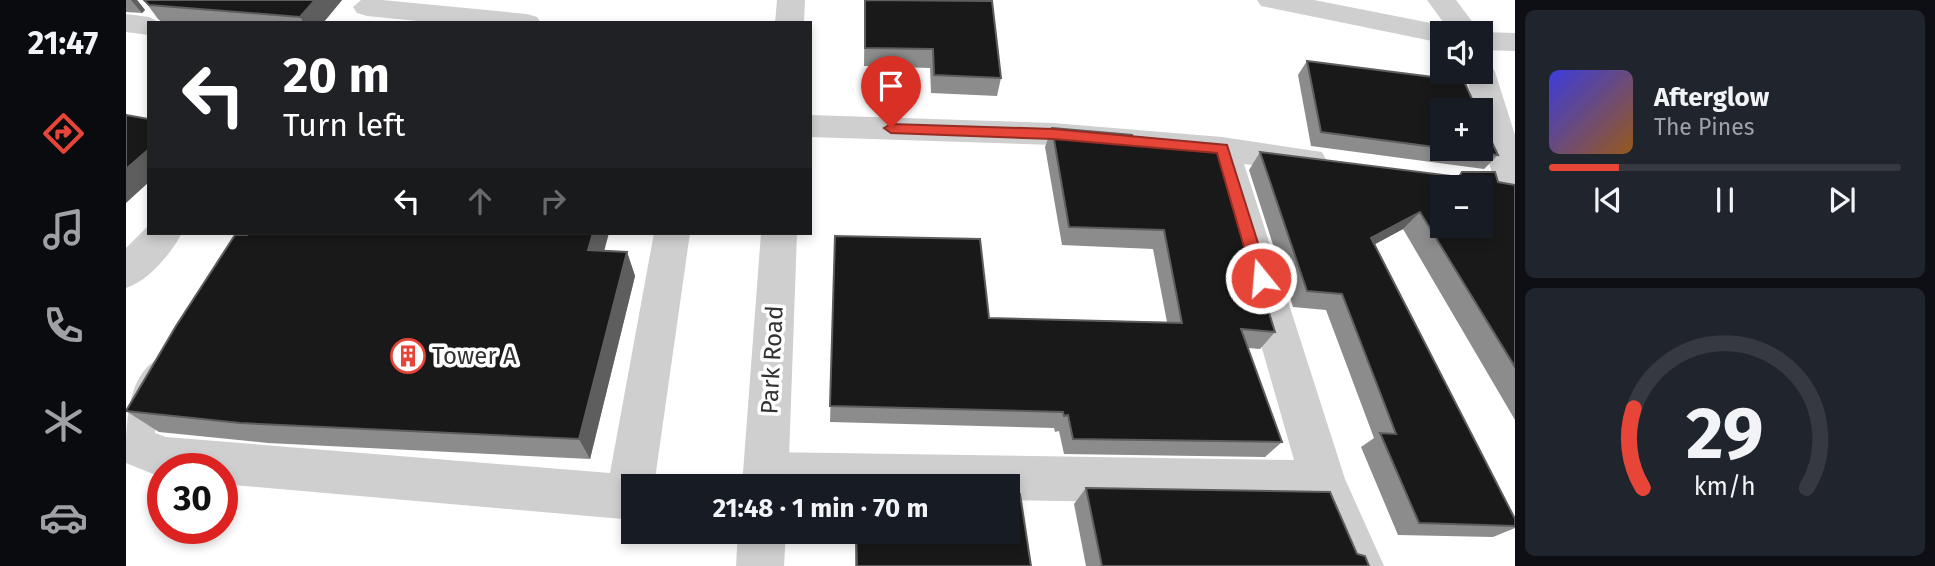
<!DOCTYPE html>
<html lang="en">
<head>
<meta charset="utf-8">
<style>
  body { margin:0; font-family:"Fira Sans",sans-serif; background:#20242c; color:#f1f3f6; height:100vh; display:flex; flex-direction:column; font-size:26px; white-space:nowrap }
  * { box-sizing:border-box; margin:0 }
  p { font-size:23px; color:#9ea1a6 }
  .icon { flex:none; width:38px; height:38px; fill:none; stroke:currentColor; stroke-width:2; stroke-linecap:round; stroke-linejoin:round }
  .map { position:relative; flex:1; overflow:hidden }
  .sheet { display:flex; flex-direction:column; gap:10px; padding:10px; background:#0d0f14; width:420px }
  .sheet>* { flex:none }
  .banner { position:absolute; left:21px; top:21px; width:665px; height:214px; border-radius:0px; box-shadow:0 4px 10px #0003; background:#202124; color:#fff; overflow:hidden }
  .controls { position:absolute; left:1304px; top:21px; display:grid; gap:14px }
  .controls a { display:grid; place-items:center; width:63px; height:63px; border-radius:0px; background:#171b24; box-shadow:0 4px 10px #0003; font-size:35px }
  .speed { position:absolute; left:21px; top:453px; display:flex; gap:14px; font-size:35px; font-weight:700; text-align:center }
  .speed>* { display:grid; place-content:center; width:91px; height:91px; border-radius:50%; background:#171b24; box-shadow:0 4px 10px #0003; line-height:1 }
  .speed .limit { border:10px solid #d22; background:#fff; color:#111 }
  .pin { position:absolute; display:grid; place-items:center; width:60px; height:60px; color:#fff; margin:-72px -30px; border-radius:50% 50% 50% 0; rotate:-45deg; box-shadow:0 0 7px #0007 }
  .pin .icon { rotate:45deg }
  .me { position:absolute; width:77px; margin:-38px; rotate:343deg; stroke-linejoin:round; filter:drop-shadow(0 0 5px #0008) }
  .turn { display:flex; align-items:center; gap:24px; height:147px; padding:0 21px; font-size:32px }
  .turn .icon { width:91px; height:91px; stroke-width:2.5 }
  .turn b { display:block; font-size:49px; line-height:60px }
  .lanes { display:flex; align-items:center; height:66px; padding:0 21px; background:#0003; justify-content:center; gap:35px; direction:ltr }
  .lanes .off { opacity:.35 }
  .sheet .tile { flex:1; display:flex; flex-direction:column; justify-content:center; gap:10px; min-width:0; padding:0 24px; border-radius:10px; background:#20242c }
  .sheet .dial { align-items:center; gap:0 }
  .dial svg { height:182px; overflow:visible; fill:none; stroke:#363941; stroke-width:7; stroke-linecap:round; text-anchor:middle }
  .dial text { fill:#f1f3f6; stroke:none }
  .song { display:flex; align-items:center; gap:21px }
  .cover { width:84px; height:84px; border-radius:10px; background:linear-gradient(135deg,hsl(240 70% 55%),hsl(30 70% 35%)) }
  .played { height:7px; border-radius:4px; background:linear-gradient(90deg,#e74537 20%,#363941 20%) }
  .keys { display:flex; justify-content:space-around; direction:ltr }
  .trip { position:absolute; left:495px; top:474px; width:399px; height:70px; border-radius:0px; background:#171b24; box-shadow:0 4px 10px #0003; font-weight:700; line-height:70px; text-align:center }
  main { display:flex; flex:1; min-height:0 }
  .dock { display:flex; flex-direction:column; width:126px; justify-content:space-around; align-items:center; background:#090b0e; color:#9ea1a6 }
  .dock .icon { width:49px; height:49px }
  .dock .current { color:#e74537 }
  .dock b { font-size:32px; color:#f1f3f6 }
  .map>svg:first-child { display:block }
</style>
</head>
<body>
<main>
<nav class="dock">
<b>21:47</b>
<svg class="icon current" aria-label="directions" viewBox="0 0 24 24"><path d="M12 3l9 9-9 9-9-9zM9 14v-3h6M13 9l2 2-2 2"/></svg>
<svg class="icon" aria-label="music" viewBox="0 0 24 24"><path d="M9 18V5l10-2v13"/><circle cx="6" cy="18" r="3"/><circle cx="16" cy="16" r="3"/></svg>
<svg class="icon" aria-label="phone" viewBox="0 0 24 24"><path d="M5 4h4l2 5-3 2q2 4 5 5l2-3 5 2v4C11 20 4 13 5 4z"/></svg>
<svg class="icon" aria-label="climate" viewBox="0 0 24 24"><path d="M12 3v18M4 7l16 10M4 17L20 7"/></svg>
<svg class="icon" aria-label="car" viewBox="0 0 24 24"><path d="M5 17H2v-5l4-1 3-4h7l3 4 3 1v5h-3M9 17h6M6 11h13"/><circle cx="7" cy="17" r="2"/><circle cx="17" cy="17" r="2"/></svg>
</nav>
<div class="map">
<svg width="1389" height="566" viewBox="0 0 1389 566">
  <rect width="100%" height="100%" fill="#fff"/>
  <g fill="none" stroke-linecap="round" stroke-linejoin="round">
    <!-- minor -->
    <g fill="#cfcfcf" fill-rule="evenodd">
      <polygon points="256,0 401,14 411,17 415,23 312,23 241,16 231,13 227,7 235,0"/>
      <polygon points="1131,0 1188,0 1320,26 1301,0 1330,0 1354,32 1389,33 1389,51 1354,50 1354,33 1316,33 1316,43 1145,8 1135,6"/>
      <polygon points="0,14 23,17 35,23 23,23 23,35 0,32"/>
      <polygon points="1354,62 1365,65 1369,72 1389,135 1389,204 1377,200 1371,191 1354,130 1354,110 1349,110 1339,72 1354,72"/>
      <polygon points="684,115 927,123 1096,137 1196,152 1201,161 1196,170 1184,173 1118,164 1219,479 1258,566 1209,566 1183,505 882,500 882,486 623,486 617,474 624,459 640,452 1168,460 1082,160 927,145 684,137"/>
      <path d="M23,225V233H56C45,254 22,281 0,288V248Z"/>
      <path d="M528,233H564L528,486H508V520L96,484V469H37V478L0,463C0,425 0,372 37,356L52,361L58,374L30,426L29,433L40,437L484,473Z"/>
    </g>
    <!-- tertiary -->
    <g fill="#cfcfcf" fill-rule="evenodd">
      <polygon points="651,0 679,0 678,23 649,23"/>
      <polygon points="635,233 671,233 662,486 616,486"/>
      <polygon points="612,532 660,532 658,566 610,566"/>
    </g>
  </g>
  <!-- wall -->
  <g fill="#8c8c8c">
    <polygon points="0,0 11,0 19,10 16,13 0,12"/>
    <polygon points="18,0 216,0 197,23 37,23 32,19"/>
    <polygon points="739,0 875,78 871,96 805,93 804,68 738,66"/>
    <polygon points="1181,61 1316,110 1316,149 1354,149 1372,155 1358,169 1185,146 1172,75"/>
    <polygon points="926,128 1009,146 1149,332 1134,349 1122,348 1156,442 1139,457 938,454 933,431 929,432 928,428 704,422 709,236 863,318 1041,322 1027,249 936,245 919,147"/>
    <polygon points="1134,152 1331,177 1336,172 1372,182 1389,185 1389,420 1277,229 1249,244 1389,519 1389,528 1367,537 1272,535 1235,447 1248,438 1200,310 1167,307 1123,170"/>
    <polygon points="121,235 501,252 509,276 464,459 142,443 33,432 0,411"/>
    <polygon points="960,488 1231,554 1243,566 960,566 948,504"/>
    <polygon points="729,532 882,532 905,566 729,566"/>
  </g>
  <!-- shaded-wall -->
  <g fill="#5e5e5e">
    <polygon points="5,0 11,0 19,10 16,13"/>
    <polygon points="189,0 216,0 197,23 178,23 174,17"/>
    <polygon points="23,149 23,182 0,203 0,169"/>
    <polygon points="1294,212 1277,229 1229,255 1245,238"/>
    <polygon points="467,233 483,233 472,274 462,250"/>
    <polygon points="501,252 509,276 464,459 453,439"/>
  </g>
  <!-- building -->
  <g fill="#191919" stroke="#5e5e5e" stroke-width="2" fill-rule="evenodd">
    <polygon points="18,0 189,0 174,17 23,5"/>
    <polygon points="739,0 866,1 875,78 808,75 807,49 739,48"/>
    <polygon points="1181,61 1338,81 1351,110 1316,110 1316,148 1195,132"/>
    <polygon points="0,115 23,119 23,149 0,169"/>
    <polygon points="1354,117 1372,155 1323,149 1354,149"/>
    <polygon points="926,128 1006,135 1009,146 1092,147 1149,332 1115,329 1156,442 947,439 942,415 938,416 937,412 704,406 709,236 854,239 863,318 1056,323 1038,230 943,227"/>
    <path d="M1134,152L1333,177L1336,172H1369L1372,182L1389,185V367L1294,212L1245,238L1389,519V526L1293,523L1254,433L1270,434L1216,294L1181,291ZM1316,187H1354V226H1316Z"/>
    <polygon points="122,233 467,233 462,250 501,252 453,439 114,423 0,411 50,326 109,235 121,235"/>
    <polygon points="960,488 1204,492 1231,554 1239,556 1243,566 976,566"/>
    <polygon points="882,494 894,494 905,566 731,566 730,532 882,532"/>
  </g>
  <!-- route -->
  <polygon fill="#e74537" stroke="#962d24" stroke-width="2" points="765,124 927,129 1101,145 1143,278 1135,284 1127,278 1091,153 927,139 765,133 758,128"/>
  <!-- icons -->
  <defs>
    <g id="building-ring" transform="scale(1.75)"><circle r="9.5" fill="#fff" stroke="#e74537" stroke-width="1.5"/><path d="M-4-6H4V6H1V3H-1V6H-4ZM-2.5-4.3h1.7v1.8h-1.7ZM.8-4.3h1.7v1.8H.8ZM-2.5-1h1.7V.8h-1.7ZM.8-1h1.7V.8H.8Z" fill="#e74537"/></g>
  </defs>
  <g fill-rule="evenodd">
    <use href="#building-ring" x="282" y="356"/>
  </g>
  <g text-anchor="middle" stroke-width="7" stroke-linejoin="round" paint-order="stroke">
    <!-- poi labels -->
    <g font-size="24" fill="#323232" stroke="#fff" text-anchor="start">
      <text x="306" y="364">Tower A</text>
    </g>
    <!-- street labels -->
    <g font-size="24" fill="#323232" stroke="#fff">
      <text transform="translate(646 360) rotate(-87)" y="8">Park Road</text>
    </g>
  </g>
</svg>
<div class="controls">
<a><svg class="icon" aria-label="sound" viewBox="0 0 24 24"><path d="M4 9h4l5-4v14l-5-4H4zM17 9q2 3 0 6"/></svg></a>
<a>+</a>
<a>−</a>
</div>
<div class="speed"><div class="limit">30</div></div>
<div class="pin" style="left:765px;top:128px;background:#d93025"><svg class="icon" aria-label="arrive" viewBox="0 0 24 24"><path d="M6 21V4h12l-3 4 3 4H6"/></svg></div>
<svg class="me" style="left:1135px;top:278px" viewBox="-20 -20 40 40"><circle r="17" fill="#e74537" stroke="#fff" stroke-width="3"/><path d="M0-11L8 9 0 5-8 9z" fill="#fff"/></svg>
<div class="trip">21:48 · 1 min · 70 m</div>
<div class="banner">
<div class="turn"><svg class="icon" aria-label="left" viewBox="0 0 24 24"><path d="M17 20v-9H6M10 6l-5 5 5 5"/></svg><div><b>20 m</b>Turn left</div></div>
<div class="lanes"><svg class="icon" aria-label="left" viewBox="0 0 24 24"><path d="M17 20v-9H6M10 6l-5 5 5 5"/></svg><svg class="icon off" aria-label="ahead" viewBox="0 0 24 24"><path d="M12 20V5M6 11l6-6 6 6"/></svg><svg class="icon off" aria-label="right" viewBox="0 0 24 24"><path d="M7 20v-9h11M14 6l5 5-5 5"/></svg></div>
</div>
</div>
<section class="sheet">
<div class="tile">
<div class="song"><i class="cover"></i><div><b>Afterglow</b><p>The Pines</p></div></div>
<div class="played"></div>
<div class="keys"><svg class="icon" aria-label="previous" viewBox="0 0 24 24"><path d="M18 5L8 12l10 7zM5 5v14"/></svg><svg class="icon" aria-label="pause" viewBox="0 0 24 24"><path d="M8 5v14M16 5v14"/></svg><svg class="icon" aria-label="next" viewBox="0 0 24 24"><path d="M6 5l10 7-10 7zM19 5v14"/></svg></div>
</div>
<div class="tile dial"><svg viewBox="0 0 100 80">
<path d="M14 69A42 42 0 1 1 86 69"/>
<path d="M14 69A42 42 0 0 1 10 34" stroke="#e74537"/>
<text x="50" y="56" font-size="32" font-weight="700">29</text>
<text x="50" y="72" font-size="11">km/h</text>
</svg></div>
</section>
</main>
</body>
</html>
